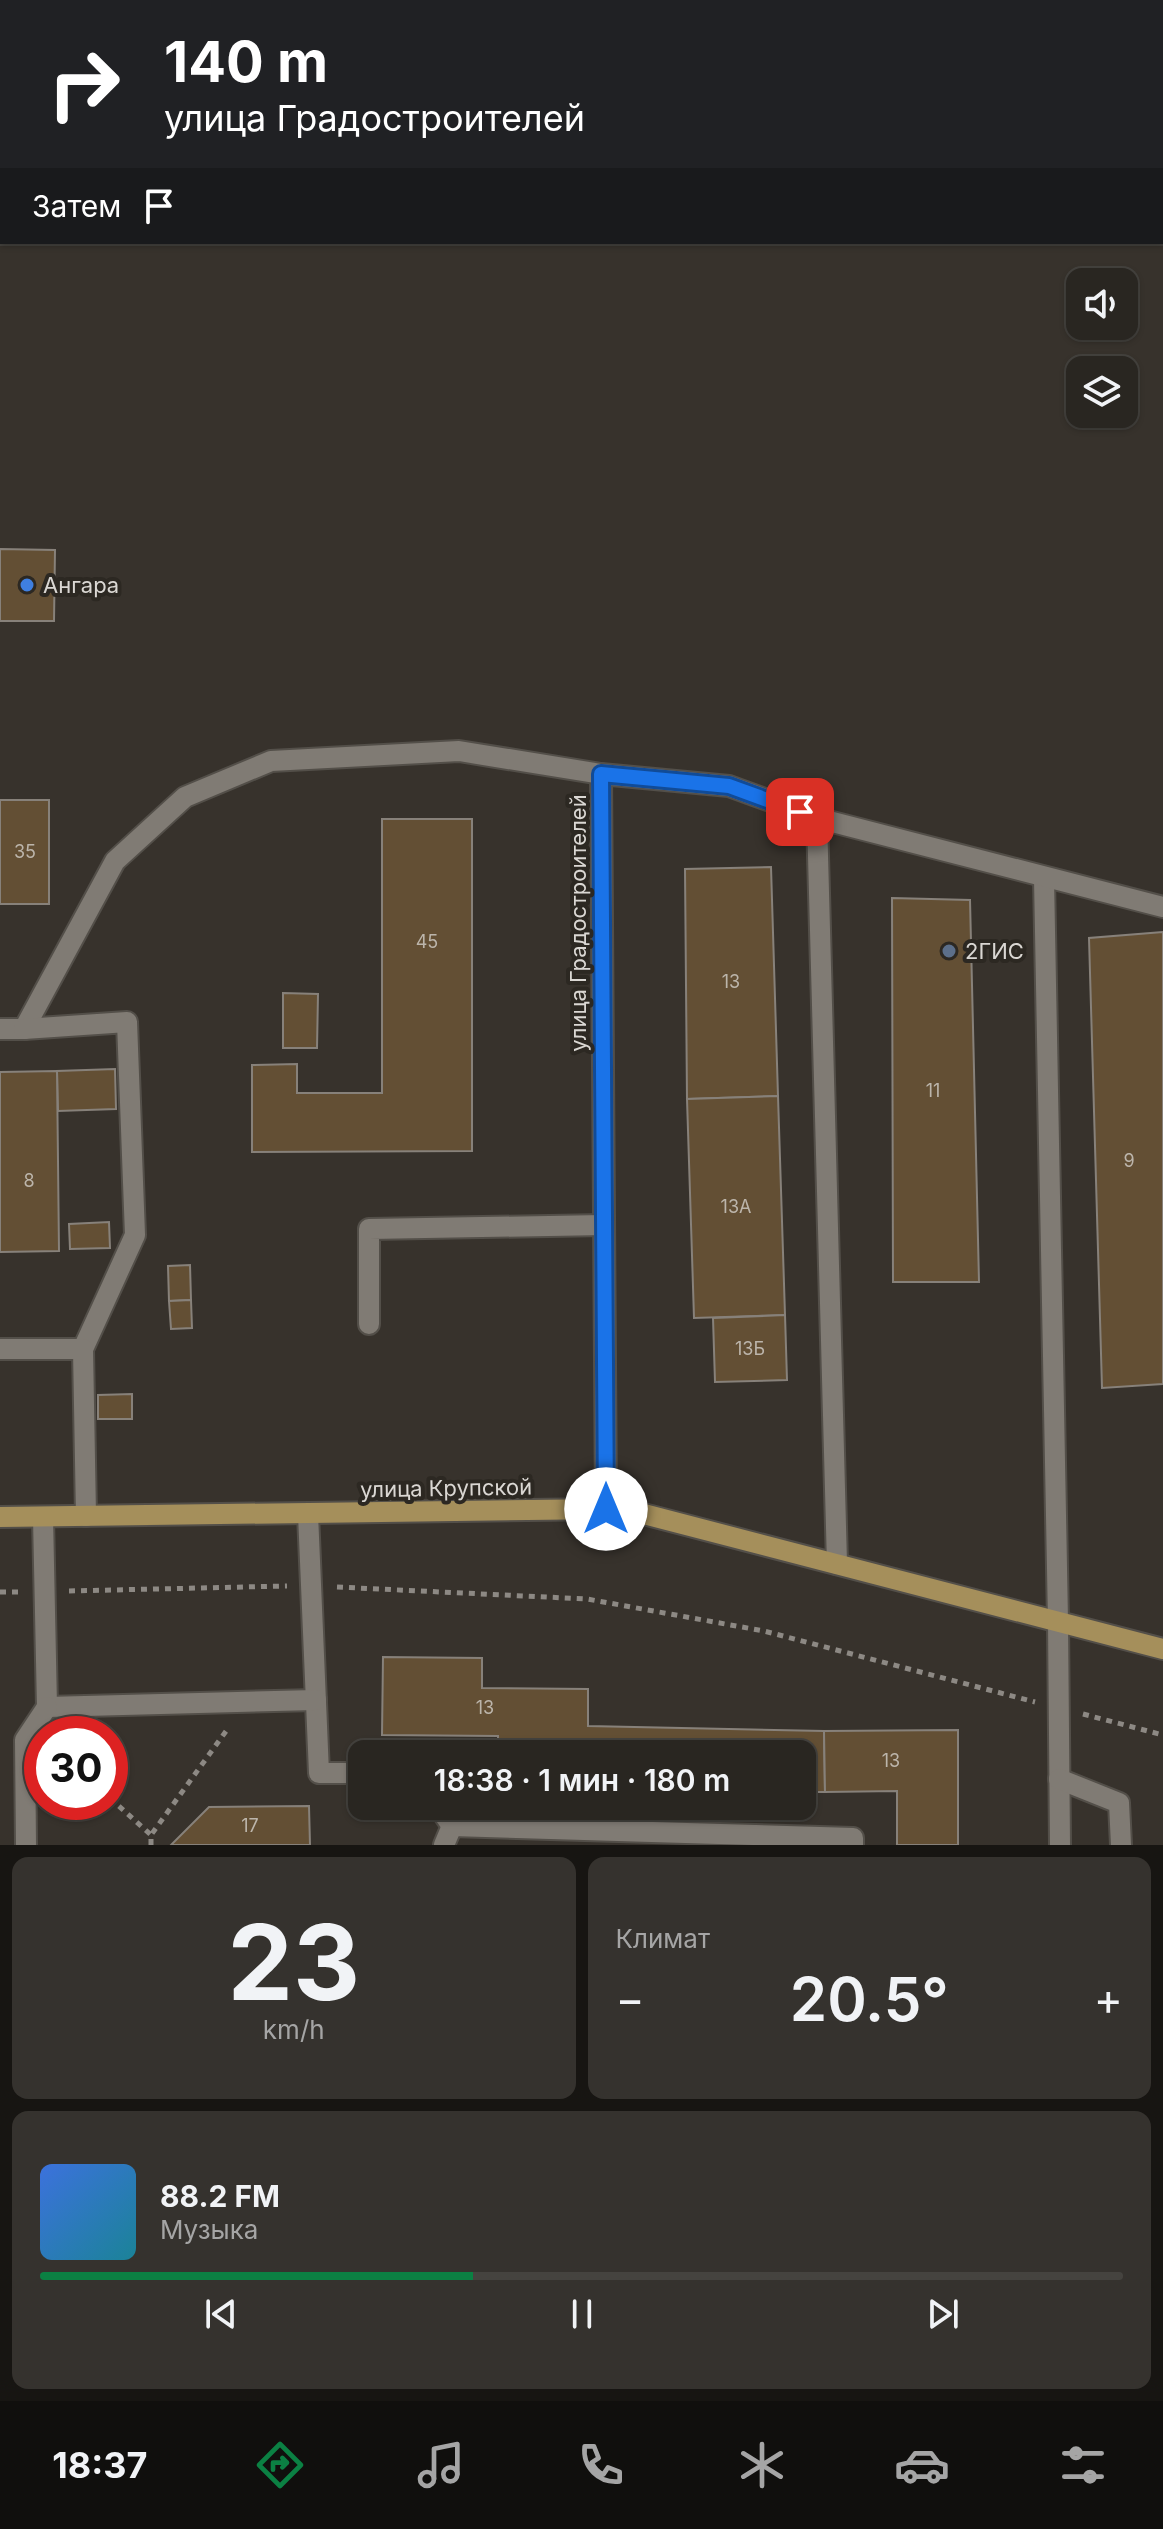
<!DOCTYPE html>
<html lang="ru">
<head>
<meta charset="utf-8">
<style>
  body { margin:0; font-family:Inter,sans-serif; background:#35322e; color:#f1f3f6; height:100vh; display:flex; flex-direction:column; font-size:30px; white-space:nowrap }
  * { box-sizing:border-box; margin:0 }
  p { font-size:26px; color:#a5a5a5 }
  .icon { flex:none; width:44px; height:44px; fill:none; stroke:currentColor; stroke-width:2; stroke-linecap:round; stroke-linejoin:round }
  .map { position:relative; height:1845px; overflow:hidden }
  .panel { display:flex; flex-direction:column; gap:12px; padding:12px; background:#171512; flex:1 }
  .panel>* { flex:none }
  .hud { position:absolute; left:0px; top:0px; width:1164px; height:244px; box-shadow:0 2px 6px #0004,0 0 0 2px #45433f; background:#202124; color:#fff; overflow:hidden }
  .controls { position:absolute; left:1066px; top:268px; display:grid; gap:16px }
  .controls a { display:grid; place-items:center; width:72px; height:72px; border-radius:16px; background:#292621; box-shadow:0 2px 6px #0004,0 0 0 2px #45433f; font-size:40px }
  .speed { position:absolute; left:24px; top:1716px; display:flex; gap:16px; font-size:40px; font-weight:700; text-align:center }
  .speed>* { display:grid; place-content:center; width:104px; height:104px; border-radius:50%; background:#292621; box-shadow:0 2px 6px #0004,0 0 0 2px #45433f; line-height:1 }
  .speed .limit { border:12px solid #d22; background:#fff; color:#111 }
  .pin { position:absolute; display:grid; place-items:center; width:68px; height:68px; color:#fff; margin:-34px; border-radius:16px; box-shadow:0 4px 12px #0006 }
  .me { position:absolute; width:88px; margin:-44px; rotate:0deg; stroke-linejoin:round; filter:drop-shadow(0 0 6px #0008) }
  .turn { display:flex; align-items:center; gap:28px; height:168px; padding:0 32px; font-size:36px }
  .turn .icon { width:104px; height:104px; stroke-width:2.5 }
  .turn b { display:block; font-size:56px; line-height:68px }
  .then { display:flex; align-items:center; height:76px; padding:0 32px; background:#0003; gap:16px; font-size:30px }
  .big { font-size:60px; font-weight:600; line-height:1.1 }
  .panel .tile { flex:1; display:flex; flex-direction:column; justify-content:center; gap:12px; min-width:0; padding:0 28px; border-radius:16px; background:#35322e }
  .panel .dial { align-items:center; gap:0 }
  .dial b { font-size:104px; line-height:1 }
  .song { display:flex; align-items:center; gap:24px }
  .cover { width:96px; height:96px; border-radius:12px; background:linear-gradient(135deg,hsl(220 70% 55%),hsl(190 70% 35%)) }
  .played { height:8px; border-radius:4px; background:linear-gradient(90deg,#0b8043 40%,#45433f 40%) }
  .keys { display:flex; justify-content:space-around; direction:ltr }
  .heat { display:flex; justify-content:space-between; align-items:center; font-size:44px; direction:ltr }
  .panel .tiles { flex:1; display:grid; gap:12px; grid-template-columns:1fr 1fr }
  .tile:last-child { grid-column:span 2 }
  .trip { position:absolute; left:348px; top:1740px; width:468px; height:80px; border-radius:16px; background:#292621; box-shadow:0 2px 6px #0004,0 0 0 2px #45433f; font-weight:600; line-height:80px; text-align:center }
  .tab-bar { display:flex; height:128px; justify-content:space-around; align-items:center; background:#100f0d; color:#a5a5a5 }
  .tab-bar .icon { width:56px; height:56px }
  .tab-bar .active { color:#0b8043 }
  .tab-bar b { font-size:36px; color:#f1f3f6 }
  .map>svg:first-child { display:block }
</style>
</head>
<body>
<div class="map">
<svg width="1163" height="1845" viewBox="0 0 1163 1845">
  <rect width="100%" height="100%" fill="#37322c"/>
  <!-- building -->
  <g fill="#634f34" stroke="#87817a" stroke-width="2">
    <polygon points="0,549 55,550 54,621 0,621"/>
    <rect x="0" y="800" width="49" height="104"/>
    <polygon points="382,819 472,819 472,1151 252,1152 252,1065 297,1064 297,1093 382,1093"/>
    <polygon points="771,867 778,1096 687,1099 685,869"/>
    <polygon points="892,898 970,900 979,1282 893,1282"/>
    <polygon points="1163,932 1163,1384 1102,1388 1089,938"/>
    <polygon points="283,993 318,994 317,1048 283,1048"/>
    <polygon points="115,1069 116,1109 58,1111 57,1071"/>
    <polygon points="57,1071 59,1251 0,1252 0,1072"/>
    <polygon points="778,1096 785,1315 694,1318 687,1099"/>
    <polygon points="109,1222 110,1248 70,1249 69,1224"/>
    <polygon points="190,1265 191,1300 169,1301 168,1266"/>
    <polygon points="191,1300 192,1328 171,1329 169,1301"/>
    <polygon points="785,1315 787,1380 715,1382 713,1318"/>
    <polygon points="132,1394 132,1419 98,1419 98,1395"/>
    <polygon points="383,1657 482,1658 482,1688 588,1689 588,1726 824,1731 825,1792 802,1792 802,1754 498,1754 498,1736 382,1735"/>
    <polygon points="958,1730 958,1845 897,1845 897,1791 825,1792 824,1731"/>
    <polygon points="309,1806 310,1845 171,1845 209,1807"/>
  </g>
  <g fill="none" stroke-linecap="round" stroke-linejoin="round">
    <!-- minor casing -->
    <g stroke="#534f49" stroke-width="24">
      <g id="minor">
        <polyline points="817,818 837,1564"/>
        <polyline points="1044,878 1058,1621 1060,1845"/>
        <polyline points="0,1029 24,1029 115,861 185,797 271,761 459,751 601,774"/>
        <polyline points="24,1029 127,1022 135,1235 83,1349"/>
        <polyline points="369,1324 369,1229 604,1225"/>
        <polyline points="0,1349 83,1349 86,1516"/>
        <polyline points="606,1509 601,774 729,786 817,818 1163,907"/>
        <polyline points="308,1514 319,1773 362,1773"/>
        <polyline points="43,1517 47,1707 316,1700"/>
        <polyline points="1059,1779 1119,1803 1121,1845"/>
        <polyline points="438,1806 452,1826"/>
        <polyline points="452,1826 853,1838 853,1845"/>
        <polyline points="26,1845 25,1740 47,1707"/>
        <polyline points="444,1845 452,1826"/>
      </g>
    </g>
    <!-- major casing -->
    <g stroke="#534f49" stroke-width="24">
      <polyline id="major" points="0,1517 606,1509 636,1512 1163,1649"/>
    </g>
    <!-- path -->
    <g stroke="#8d8984" stroke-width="5" stroke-dasharray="6 6" stroke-linecap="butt">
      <polyline points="337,1587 587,1599 764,1631 1035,1702"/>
      <polyline points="69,1591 287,1586"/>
      <polyline points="0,1592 19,1592"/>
      <polyline points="1083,1714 1163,1735"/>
      <polyline points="110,1798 151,1835"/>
      <polyline points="151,1845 151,1835 229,1727"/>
    </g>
    <!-- minor -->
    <use href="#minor" stroke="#807b74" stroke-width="20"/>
    <!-- major -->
    <use href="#major" stroke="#a58f5b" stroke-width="20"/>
  </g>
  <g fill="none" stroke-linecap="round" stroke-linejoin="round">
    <!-- route casing -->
    <g stroke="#114b97" stroke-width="20">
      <polyline id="route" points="606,1509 601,774 729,786 800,812"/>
    </g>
    <!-- route -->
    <use href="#route" stroke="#1a73e8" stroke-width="14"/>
  </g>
  <!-- markers -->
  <circle fill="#3f7fe0" stroke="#2c2822" stroke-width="3" cx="27" cy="585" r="8"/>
  <circle fill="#5c6f8a" stroke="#2c2822" stroke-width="3" cx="949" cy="951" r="8"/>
  <g text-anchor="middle" stroke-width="8" stroke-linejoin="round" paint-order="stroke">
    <!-- number labels -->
    <g font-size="18" fill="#bcb5ab">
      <text x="25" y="858">35</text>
      <text x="427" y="948">45</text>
      <text x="731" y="988">13</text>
      <text x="933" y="1097">11</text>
      <text x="1129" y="1167">9</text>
      <text x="29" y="1187">8</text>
      <text x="736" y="1213">13А</text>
      <text x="750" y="1355">13Б</text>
      <text x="485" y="1714">13</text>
      <text x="891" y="1767">13</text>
      <text x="250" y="1832">17</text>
    </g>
    <!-- poi labels -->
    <g font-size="22" fill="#dad7d3" stroke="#2c2822" text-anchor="start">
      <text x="43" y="593">Ангара</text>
      <text x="965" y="959">2ГИС</text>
    </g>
    <!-- street labels -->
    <g font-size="22" fill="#dad7d3" stroke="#2c2822">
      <text transform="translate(578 923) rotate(-90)" y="8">улица Градостроителей</text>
      <text transform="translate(446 1488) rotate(-1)" y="8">улица Крупской</text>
    </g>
  </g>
</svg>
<div class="controls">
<a><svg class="icon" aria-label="sound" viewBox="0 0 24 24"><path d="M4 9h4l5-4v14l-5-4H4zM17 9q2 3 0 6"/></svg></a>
<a><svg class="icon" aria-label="layers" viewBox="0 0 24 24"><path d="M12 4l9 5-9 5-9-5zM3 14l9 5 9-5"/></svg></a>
</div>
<div class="speed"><div class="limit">30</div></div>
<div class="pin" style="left:800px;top:812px;background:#d93025"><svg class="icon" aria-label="arrive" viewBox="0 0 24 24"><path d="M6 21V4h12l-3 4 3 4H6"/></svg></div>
<svg class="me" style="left:606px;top:1509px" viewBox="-20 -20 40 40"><circle r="19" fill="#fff"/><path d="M0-13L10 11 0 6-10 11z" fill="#1a73e8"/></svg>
<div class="trip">18:38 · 1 мин · 180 m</div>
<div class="hud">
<div class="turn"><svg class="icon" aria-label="right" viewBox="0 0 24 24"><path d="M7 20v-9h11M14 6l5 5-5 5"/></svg><div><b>140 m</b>улица Градостроителей</div></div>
<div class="then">Затем<svg class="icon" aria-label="arrive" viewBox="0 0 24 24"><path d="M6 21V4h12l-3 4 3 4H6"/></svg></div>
</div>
</div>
<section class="panel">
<div class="tiles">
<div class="tile dial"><b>23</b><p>km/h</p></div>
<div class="tile"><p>Климат</p>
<div class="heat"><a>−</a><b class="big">20.5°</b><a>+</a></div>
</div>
<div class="tile">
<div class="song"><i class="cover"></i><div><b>88.2 FM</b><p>Музыка</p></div></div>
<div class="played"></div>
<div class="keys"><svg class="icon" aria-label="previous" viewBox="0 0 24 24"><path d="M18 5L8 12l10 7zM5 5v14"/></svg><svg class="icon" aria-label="pause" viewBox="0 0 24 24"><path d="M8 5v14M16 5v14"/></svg><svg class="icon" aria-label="next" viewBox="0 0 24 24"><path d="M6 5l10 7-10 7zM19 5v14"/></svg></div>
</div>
</div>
</section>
<nav class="tab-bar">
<b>18:37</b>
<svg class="icon active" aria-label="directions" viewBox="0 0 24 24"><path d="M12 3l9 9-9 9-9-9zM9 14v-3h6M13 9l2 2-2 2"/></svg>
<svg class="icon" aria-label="music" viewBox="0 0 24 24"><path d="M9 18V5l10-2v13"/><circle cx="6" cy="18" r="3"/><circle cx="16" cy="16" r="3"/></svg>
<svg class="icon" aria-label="phone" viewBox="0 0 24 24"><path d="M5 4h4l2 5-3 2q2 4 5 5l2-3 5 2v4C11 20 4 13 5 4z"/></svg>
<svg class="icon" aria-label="climate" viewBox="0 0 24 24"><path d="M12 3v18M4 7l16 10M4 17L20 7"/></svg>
<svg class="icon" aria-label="car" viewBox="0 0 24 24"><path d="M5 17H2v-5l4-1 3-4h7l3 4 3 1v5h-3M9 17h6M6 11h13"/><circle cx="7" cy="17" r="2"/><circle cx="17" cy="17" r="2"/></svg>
<svg class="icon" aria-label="filters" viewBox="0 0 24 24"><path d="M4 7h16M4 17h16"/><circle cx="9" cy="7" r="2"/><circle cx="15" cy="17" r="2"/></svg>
</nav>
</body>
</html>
